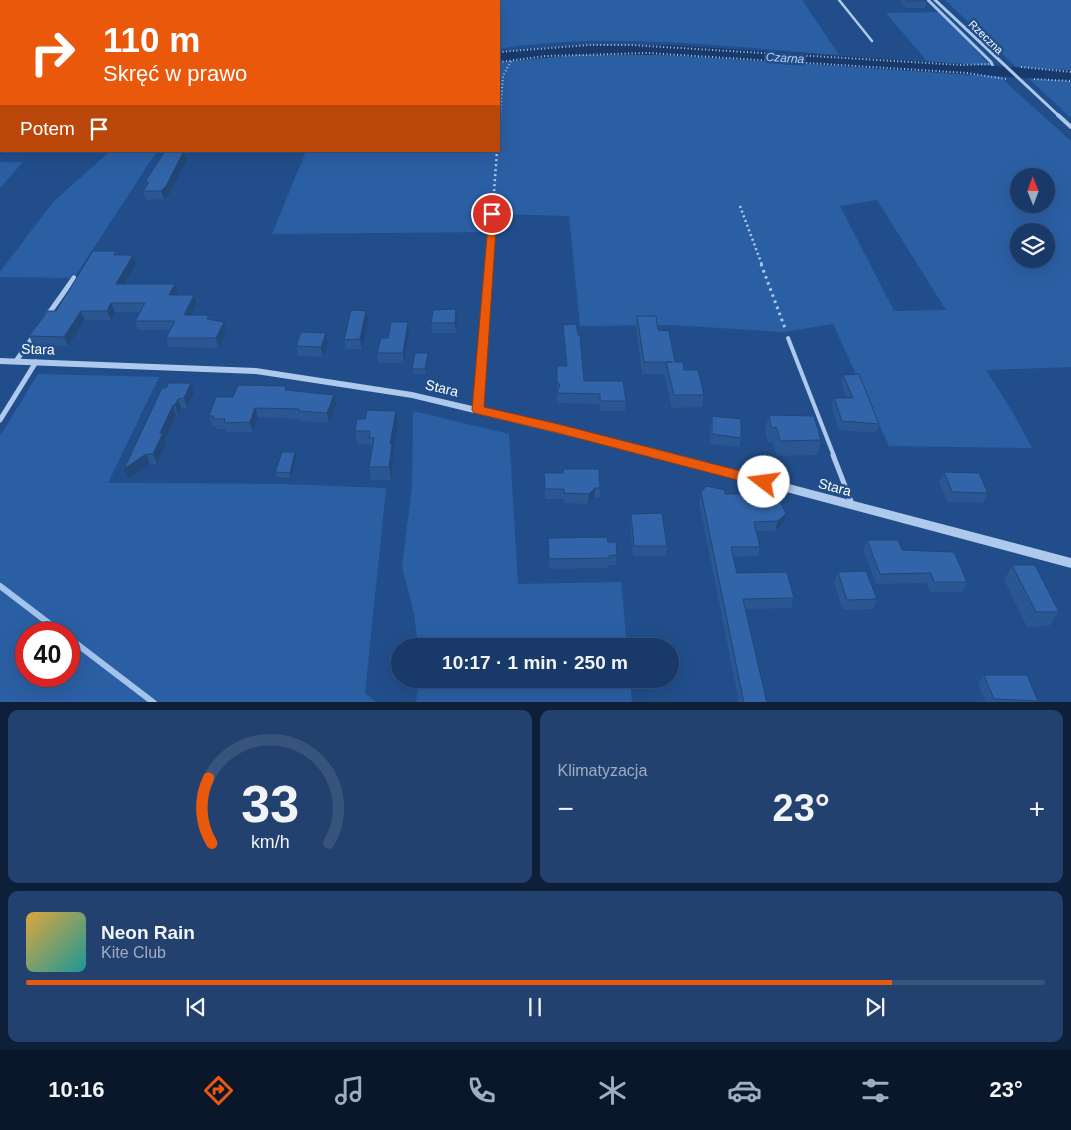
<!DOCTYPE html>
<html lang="pl">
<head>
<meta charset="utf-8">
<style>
  body { margin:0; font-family:Helvetica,sans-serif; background:#22416e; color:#f1f3f6; height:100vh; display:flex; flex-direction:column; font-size:19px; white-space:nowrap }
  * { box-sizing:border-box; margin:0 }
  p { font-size:16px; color:#9fadc0 }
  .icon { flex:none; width:28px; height:28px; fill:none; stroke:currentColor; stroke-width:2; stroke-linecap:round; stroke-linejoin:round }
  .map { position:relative; height:702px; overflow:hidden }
  .sheet { display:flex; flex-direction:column; gap:8px; padding:8px; background:#0e2039; flex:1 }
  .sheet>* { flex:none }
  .top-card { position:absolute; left:0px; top:0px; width:500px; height:152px; box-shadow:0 5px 20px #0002,0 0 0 1px #37547c; background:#ea580c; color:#fff; overflow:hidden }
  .needle { width:32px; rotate:359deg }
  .buttons { position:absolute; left:1010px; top:168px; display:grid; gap:10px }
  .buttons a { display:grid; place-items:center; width:45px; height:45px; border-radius:50%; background:#193a68; box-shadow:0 5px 20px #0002,0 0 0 1px #37547c; font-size:25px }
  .speed { position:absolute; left:15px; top:622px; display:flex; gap:10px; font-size:25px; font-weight:700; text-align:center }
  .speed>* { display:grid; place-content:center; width:65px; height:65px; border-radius:50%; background:#193a68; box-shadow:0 5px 20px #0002,0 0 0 1px #37547c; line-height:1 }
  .speed .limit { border:8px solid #d22; background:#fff; color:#111 }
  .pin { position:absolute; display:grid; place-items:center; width:42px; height:42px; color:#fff; margin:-21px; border:2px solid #fff; border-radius:50%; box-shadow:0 1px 5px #0007 }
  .me { position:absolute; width:55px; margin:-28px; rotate:285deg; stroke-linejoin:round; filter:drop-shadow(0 0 4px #0008) }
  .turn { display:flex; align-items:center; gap:18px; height:105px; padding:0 20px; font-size:22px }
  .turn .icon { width:65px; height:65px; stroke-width:2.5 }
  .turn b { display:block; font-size:35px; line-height:42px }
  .then { display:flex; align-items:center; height:48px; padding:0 20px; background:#0003; gap:10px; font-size:19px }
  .big { font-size:38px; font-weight:700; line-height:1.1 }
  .sheet .widget { flex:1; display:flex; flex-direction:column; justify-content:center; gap:8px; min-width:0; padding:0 18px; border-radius:10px; background:#22416e }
  .sheet .dial { align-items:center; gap:0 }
  .dial svg { height:130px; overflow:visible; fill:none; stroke:#37547c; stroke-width:7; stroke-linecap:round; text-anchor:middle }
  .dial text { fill:#f1f3f6; stroke:none }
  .song { display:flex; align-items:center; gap:15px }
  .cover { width:60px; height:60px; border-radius:8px; background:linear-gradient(135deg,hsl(40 70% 55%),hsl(180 70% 35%)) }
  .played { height:5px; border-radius:2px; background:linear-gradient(90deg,#ea580c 85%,#37547c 85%) }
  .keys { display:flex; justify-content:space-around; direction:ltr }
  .heat { display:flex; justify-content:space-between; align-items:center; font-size:28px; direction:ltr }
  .sheet .tiles { flex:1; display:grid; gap:8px; grid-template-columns:1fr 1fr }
  .widget:last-child { grid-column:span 2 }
  .trip { position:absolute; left:391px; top:638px; width:288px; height:50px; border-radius:25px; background:#193a68; box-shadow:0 5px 20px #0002,0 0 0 1px #37547c; font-weight:700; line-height:50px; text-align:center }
  .tab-bar { display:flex; height:80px; justify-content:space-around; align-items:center; background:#0a172a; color:#9fadc0 }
  .tab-bar .icon { width:35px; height:35px }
  .tab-bar .active { color:#ea580c }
  .tab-bar b { font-size:22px; color:#f1f3f6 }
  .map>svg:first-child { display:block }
</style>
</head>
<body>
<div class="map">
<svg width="1071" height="703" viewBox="0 0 1071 703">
  <rect width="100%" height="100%" fill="#214e8b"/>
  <!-- green -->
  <g fill="#2b5fa4" fill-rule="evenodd">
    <path d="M384,0H802L839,55C727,47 610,31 499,49V1H376Z"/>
    <polygon points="945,0 1071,0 1071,70 1016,67"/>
    <polygon points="942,12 990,66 927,61 886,13"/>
    <path d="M612,53L701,57L1000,77L1071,141V367L986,370L1012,411L1032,448L889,446L833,324L784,332L671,325L580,326L569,216L498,214L491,232L272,234L306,151H499V60ZM1019,176H1046V204H1019ZM877,200L946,310L894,311L840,206ZM1019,231H1046V259H1019Z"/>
    <polygon points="1026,76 1071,79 1071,118"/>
    <polygon points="110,151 157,151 74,278 0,277 0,272 53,202"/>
    <polygon points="0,162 23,162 0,188"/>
    <path d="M38,374L159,377L108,483L280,484L386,488L365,693L376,702H0V436ZM26,634H69V676H26Z"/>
    <polygon points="413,411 509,434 518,584 621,582 627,646 418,646 414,613 402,567 412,487"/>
    <polygon points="419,679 630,679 632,702 416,702"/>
  </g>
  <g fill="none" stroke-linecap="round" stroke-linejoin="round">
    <!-- stream-far1 -->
    <polyline stroke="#a2c3ec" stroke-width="3" points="928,0 991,62 995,71"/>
    <!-- stream -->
    <g stroke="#a2c3ec" stroke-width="6">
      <polyline points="0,586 63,634"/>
      <polyline points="69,638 154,703"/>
    </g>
    <!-- river -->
    <g fill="#17396b" fill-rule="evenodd">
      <polygon points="576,45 668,45 1071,71 1071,81 668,55 576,55 499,62 499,52"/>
      <polygon points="0,142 1,151 8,152 0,154"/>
    </g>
    <!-- path-far2 -->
    <g stroke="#aec9eb" stroke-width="2" stroke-dasharray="1 2.5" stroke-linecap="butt">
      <polyline points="499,52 589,45 630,45 961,65 990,64"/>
      <polyline points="499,62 546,56 648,53 967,73 1006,79"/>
      <polyline points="1021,67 1071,72"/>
      <polyline points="1034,79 1071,81"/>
      <polyline points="500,116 503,76 511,61"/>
    </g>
    <!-- path-far1 -->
    <g stroke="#aec9eb" stroke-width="2.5" stroke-dasharray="2 3" stroke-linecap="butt">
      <polyline points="499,133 500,115"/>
      <polyline points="0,151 3,151"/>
      <polyline points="493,206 497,151"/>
      <polyline points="740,206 762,265"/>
    </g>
    <!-- path -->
    <polyline stroke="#aec9eb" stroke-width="3" stroke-dasharray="2.5 4" stroke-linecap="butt" points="761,264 786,331"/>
    <!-- service-far3 -->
    <polyline stroke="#aec9eb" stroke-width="2.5" points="839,0 872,41"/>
    <!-- service-far2 -->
    <polyline stroke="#aec9eb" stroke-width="3" points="488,265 492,214"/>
    <!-- service-far1 -->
    <g stroke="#aec9eb" stroke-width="4">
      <polyline points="788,338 834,456"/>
      <polyline points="478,410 488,264"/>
    </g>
    <!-- service -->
    <polyline stroke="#aec9eb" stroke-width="5" points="833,455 852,504"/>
    <!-- minor-far2 -->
    <polyline stroke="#aec9eb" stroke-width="3" points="935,0 1059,116"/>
    <!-- minor-far1 -->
    <polyline stroke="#aec9eb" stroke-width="4" points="1058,115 1071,127"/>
    <!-- minor -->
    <g stroke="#aec9eb" stroke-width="5">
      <polyline points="47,316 74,278"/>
      <polyline points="16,361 34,336"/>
      <polyline points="0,420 36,362"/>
    </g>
    <!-- tertiary -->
    <polygon fill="#aec9eb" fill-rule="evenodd" points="0,358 256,368 412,392 652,448 1071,558 1071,568 652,456 412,398 256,374 0,364"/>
  </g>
  <!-- wall -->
  <g fill="#2a5691">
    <polygon points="899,0 926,0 927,1 925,8 906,8"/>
    <polygon points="165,151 187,151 185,155 187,160 169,195 164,199 146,200 143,191 146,185 145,182"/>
    <polygon points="116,251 118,255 133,255 136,264 124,284 178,293 177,295 194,295 197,304 191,315 209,315 210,319 226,331 219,348 169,347 166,338 170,330 138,330 135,321 140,312 115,312 111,320 85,320 68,346 33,345 29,336 56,311"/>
    <polygon points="366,311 368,320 362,349 346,349 344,340"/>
    <polygon points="637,316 658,330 675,362 684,370 704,395 702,407 672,408 664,374 642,374 636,328"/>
    <polygon points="457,319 456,333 432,333 431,323"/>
    <polygon points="563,325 584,381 626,401 625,411 600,411 599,404 557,403 557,366 566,366 563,334"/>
    <polygon points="409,332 404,363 379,363 377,353 388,338"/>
    <polygon points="326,333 328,343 323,357 298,356 296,346"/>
    <polygon points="428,358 426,374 413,374 412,369"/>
    <polygon points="843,375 879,424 876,433 839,430 831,406 834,398 847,398 841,383"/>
    <polygon points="162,388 194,393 187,408 181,408 178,415 176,415 165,440 166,443 157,464 150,464 129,479 124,469"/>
    <polygon points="287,390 334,395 336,404 329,423 300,421 300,419 258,417 253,432 227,432 226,429 216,429 215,426 212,426 209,416 233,397"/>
    <polygon points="769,415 821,440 817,455 776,456 773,442 768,442 765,430"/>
    <polygon points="712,416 741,438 739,447 710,444 710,426"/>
    <polygon points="398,424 393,450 394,457 391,480 371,480 369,467 372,451 371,451 370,444 357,444 355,431"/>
    <polygon points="295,452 297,457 291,478 277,477 275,472"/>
    <polygon points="944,472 988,493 983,503 947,502 939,482"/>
    <polygon points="544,473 600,488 600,497 594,498 588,504 564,503 564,499 545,499"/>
    <polygon points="701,492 725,494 786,514 783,523 775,531 757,531 760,547 758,556 733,557 737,573 794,598 791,608 745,609 767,703 739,703 699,502"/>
    <polygon points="631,514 667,546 666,556 633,556 630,524"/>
    <polygon points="548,538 608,542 617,555 616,565 608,565 608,568 549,569"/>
    <polygon points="867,540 902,550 967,582 962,592 930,592 926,583 876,584 863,550"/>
    <polygon points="1012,565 1059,612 1049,626 1027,627 1004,580"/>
    <polygon points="838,572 877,599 873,609 843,610 834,582"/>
    <polygon points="984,675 1038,701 1037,703 986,703 978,684"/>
  </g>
  <!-- shaded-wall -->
  <g fill="#224676">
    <polygon points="79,0 86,0 85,1 78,1"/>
    <polygon points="301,0 308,0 308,1 300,1"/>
    <polygon points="182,151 187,151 185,155 187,160 169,195 164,199 161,191"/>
    <polygon points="133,255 136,264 119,293 116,284"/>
    <polygon points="175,284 178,293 172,304 169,295"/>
    <polygon points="194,295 197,304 187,324 184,315"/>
    <polygon points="111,303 115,312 111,320 107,311"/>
    <polygon points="456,309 457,319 456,333 455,323"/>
    <polygon points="81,311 85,320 68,346 64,337"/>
    <polygon points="366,311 368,320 362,349 360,339"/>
    <polygon points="224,322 226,331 219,348 216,338"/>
    <polygon points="408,322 409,332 404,363 403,353"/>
    <polygon points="326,333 328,343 323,357 321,347"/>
    <polygon points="428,353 428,358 426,374 425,369"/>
    <polygon points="191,383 194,393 187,408 184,398"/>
    <polygon points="334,395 336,404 329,423 327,413"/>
    <polygon points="178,399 181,408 178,415 175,405"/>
    <polygon points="173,405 176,415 165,440 166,443 157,464 153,454 160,433"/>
    <polygon points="255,408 258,417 253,432 250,422"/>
    <polygon points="396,411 398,424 393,450 394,457 391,480 389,467 390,444"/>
    <polygon points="295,452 297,457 291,478 290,473"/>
    <polygon points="146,454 150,464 129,479 124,469"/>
    <polygon points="595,488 594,498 588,504 589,494"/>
    <polygon points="786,514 783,523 775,531 778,521"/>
  </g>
  <!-- building -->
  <g fill="#3164a9" stroke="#224676">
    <polygon points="4,0 79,0 78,1 12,1 13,1 3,1"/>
    <polygon points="154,0 228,0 227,1 153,1"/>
    <polygon points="270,0 301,0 300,1 269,1"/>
    <polygon points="907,0 926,0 927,1 908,1"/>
    <polygon points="165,151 184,151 166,186 161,191 143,191 149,182 145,182"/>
    <polygon points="93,251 116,251 114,255 133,255 116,284 175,284 169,295 194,295 184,315 209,315 207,319 224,322 216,338 166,338 175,321 135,321 145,303 111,303 107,311 81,311 64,337 29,336 48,311 56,311"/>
    <polygon points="456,309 455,323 431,323 433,310"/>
    <polygon points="351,310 366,311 360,339 344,340"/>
    <polygon points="637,316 656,316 658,330 669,331 675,362 683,362 684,370 698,370 704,395 674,395 666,362 673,362 644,362"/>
    <polygon points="391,322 408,322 403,353 377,353 381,338 388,338"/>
    <polygon points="576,324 578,335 580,335 584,381 623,381 626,401 600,401 600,394 557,393 560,384 557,384 557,366 567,366 563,325"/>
    <polygon points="301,332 326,333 321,347 296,346"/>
    <polygon points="415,353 428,353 425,369 412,369"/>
    <polygon points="859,374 879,424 842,421 834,398 853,398 843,375"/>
    <polygon points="169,383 191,383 184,398 178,399 175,405 173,405 160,433 163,433 153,454 146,454 124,469 162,388 166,388"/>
    <polygon points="238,385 286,386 285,390 334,395 327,413 298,411 299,409 255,408 250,422 224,423 225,419 213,419 214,416 209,416 216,397 233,397"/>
    <polygon points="367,410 396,411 390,444 392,444 389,467 369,467 374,438 369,438 370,431 355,431 357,419 365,419"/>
    <polygon points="769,415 814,416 821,440 780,441 777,428 771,427"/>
    <polygon points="712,416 741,419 741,438 712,434"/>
    <polygon points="282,452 295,452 290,473 275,472"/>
    <polygon points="563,469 599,469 600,488 595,488 589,494 564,493 564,489 545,489 544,473 563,473"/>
    <polygon points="944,472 979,473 988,493 952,492"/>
    <polygon points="707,486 725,490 725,494 747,494 779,499 786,514 778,521 754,522 760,547 731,547 737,573 787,572 794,598 743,599 767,703 744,703 701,492"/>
    <polygon points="662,513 667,546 634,546 631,514"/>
    <polygon points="607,537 608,542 616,542 617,555 609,556 609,558 549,559 548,538"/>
    <polygon points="867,540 898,540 902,550 954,552 967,582 934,582 931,573 880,574"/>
    <polygon points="1012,565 1035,565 1059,612 1036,612"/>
    <polygon points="866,571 877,599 847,600 838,572"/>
    <polygon points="984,675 1027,675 1038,701 994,699"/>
  </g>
  <!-- route -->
  <polygon fill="#ea580c" stroke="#983908" points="489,213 497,214 484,407 558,424 764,477 769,479 771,482 769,486 764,487 558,433 474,413 472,410"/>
  <g text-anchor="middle" stroke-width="5" stroke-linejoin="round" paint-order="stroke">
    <!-- far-street labels -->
    <g font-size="11" fill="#fff" stroke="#214e8b">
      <text transform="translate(986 37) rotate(44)" y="4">Rzeczna</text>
    </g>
    <!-- far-water labels -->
    <g font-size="12" font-style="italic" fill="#bad3f2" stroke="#214e8b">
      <text transform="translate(785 58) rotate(4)" y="4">Czarna</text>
    </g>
    <!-- street labels -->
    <g font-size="14" fill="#fff" stroke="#214e8b">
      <text transform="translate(38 349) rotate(2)" y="5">Stara</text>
      <text transform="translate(442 388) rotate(13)" y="5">Stara</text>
      <text transform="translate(835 487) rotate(15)" y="5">Stara</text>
    </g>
  </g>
</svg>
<div class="buttons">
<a><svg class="needle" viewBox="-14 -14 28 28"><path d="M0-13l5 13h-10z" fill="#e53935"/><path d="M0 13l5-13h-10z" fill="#9fadc0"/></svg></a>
<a><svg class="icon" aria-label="layers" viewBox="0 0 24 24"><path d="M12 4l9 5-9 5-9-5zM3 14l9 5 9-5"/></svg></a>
</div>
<div class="speed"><div class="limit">40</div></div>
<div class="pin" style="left:492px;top:214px;background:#d93025"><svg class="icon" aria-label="arrive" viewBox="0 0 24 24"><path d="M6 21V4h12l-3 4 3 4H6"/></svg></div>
<svg class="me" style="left:764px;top:482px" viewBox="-20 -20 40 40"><circle r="19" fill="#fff"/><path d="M0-13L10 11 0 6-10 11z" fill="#ea580c"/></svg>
<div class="trip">10:17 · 1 min · 250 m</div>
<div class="top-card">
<div class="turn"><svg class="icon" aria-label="right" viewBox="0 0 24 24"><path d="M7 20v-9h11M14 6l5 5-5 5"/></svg><div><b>110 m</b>Skręć w prawo</div></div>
<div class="then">Potem<svg class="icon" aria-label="arrive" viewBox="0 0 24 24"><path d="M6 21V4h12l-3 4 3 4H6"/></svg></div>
</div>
</div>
<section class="sheet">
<div class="tiles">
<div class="widget dial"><svg viewBox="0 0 100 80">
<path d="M14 69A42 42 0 1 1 86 69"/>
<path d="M14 69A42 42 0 0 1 12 29" stroke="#ea580c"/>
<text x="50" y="56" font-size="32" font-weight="700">33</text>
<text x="50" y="72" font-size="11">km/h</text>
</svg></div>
<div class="widget"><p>Klimatyzacja</p>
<div class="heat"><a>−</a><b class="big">23°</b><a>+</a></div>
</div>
<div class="widget">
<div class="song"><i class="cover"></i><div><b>Neon Rain</b><p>Kite Club</p></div></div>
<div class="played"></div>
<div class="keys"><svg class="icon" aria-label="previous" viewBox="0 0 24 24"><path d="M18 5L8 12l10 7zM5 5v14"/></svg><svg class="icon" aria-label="pause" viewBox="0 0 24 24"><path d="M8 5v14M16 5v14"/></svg><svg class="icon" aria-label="next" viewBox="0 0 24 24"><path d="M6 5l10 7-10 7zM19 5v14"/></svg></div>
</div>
</div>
</section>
<nav class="tab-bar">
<b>10:16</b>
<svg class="icon active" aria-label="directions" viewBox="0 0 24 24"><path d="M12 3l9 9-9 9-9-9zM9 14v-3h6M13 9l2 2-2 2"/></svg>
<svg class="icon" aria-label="music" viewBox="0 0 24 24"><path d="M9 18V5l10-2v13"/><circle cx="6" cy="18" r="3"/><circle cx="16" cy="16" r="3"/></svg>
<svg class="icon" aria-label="phone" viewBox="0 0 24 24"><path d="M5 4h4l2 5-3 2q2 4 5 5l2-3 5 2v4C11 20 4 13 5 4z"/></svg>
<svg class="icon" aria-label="climate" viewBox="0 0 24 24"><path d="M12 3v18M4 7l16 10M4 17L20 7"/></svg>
<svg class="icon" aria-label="car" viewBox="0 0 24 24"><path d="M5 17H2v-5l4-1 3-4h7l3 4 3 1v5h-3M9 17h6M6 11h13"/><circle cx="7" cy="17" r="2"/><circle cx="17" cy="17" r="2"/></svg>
<svg class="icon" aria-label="filters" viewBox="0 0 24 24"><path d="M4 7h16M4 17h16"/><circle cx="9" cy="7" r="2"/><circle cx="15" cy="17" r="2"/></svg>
<b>23°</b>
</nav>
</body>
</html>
